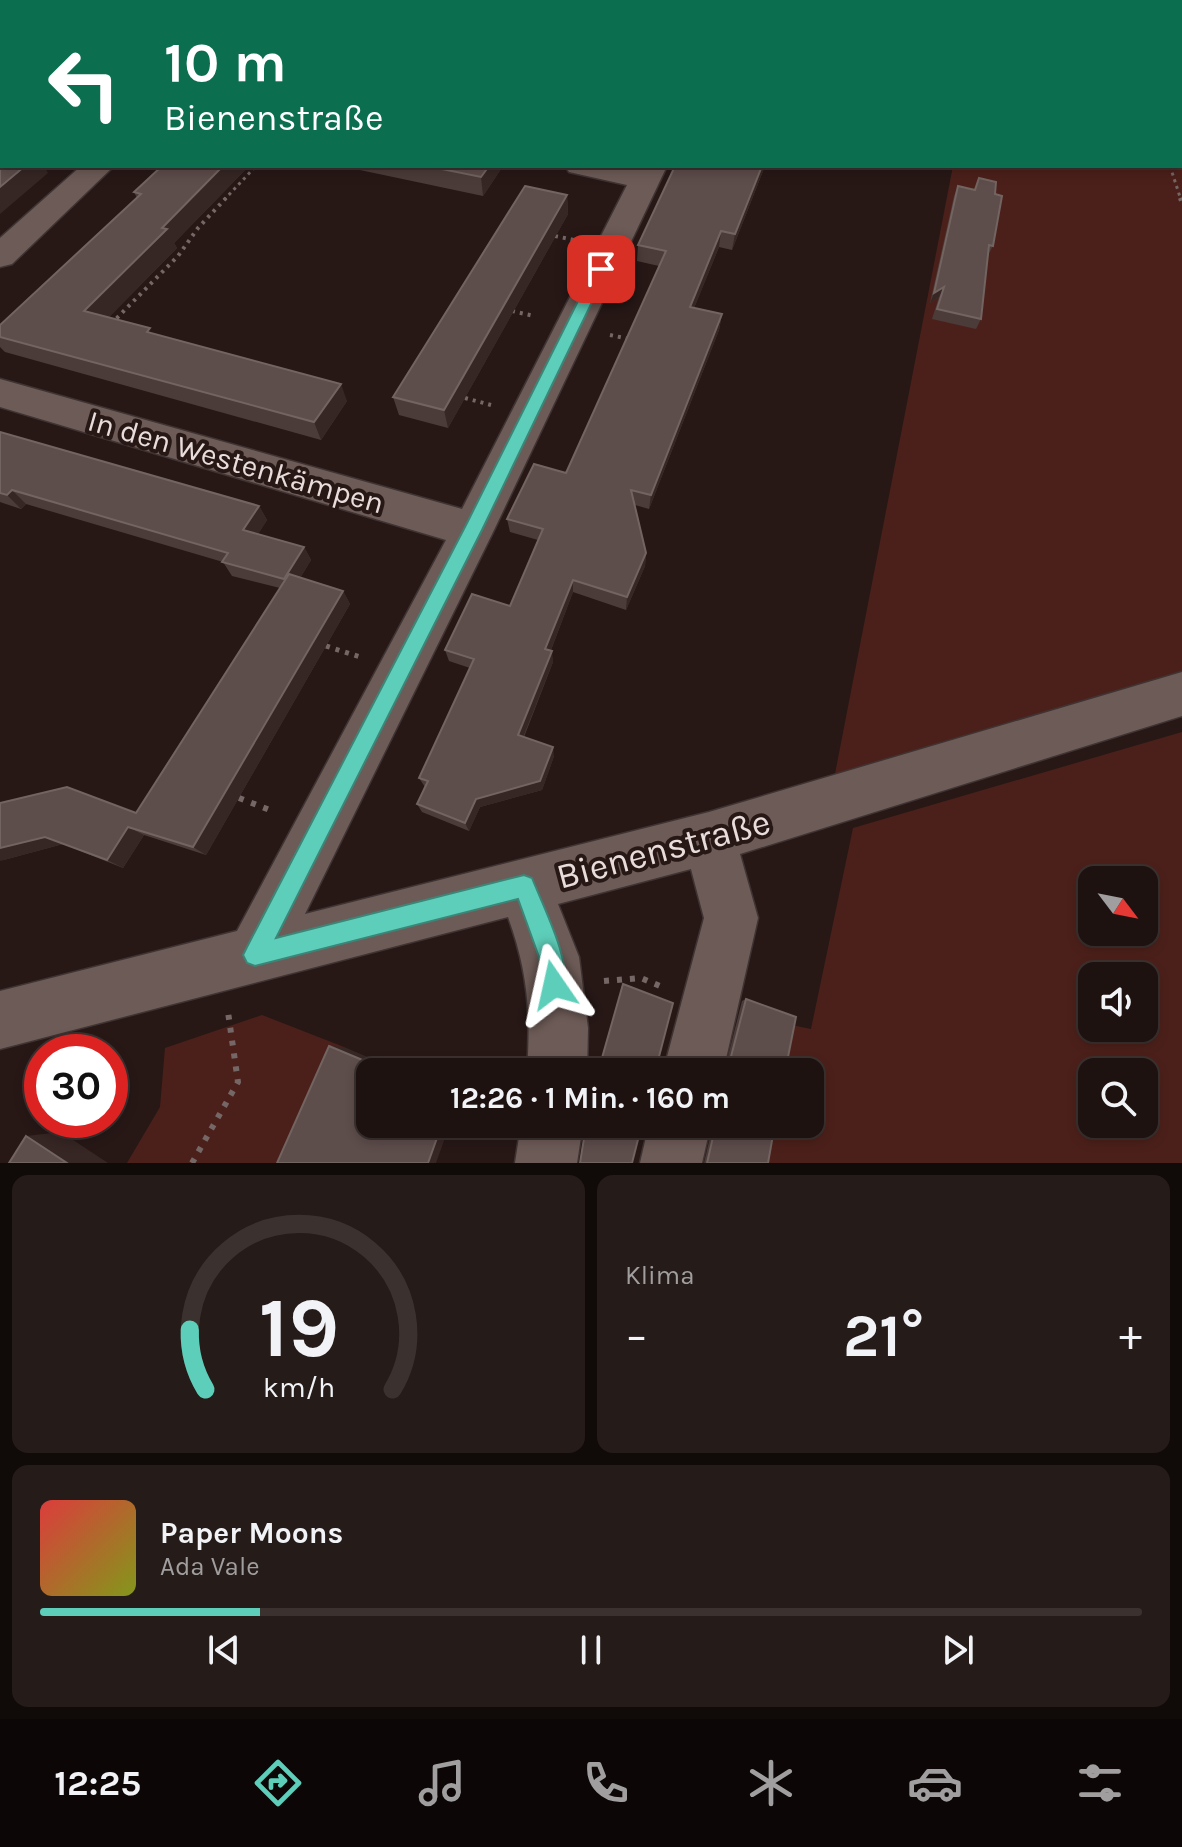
<!DOCTYPE html>
<html lang="de">
<head>
<meta charset="utf-8">
<style>
  body { margin:0; font-family:Karla,sans-serif; background:#251b19; color:#f1f3f6; height:100vh; display:flex; flex-direction:column; font-size:30px; white-space:nowrap }
  * { box-sizing:border-box; margin:0 }
  p { font-size:26px; color:#a09e9f }
  .icon { flex:none; width:44px; height:44px; fill:none; stroke:currentColor; stroke-width:2; stroke-linecap:round; stroke-linejoin:round }
  .map { position:relative; height:1163px; overflow:hidden }
  .details { display:flex; flex-direction:column; gap:12px; padding:12px; background:#100a09; flex:1 }
  .details>* { flex:none }
  .hud { position:absolute; left:0px; top:0px; width:1182px; height:168px; box-shadow:0 4px 12px #0003,0 0 0 2px #3b3230; background:#0b6e4f; color:#fff; overflow:hidden }
  .needle { width:52px; rotate:122deg }
  .controls { position:absolute; left:1078px; top:866px; display:grid; gap:16px }
  .controls a { display:grid; place-items:center; width:80px; height:80px; border-radius:16px; background:#1d1210; box-shadow:0 4px 12px #0003,0 0 0 2px #3b3230; font-size:40px }
  .speed { position:absolute; left:24px; top:1034px; display:flex; gap:16px; font-size:40px; font-weight:700; text-align:center }
  .speed>* { display:grid; place-content:center; width:104px; height:104px; border-radius:50%; background:#1d1210; box-shadow:0 4px 12px #0003,0 0 0 2px #3b3230; line-height:1 }
  .speed .limit { border:12px solid #d22; background:#fff; color:#111 }
  .pin { position:absolute; display:grid; place-items:center; width:68px; height:68px; color:#fff; margin:-34px; border-radius:16px; box-shadow:0 4px 12px #0006 }
  .me { position:absolute; width:88px; margin:-44px; rotate:349deg; stroke-linejoin:round; filter:drop-shadow(0 0 6px #0008) }
  .turn { display:flex; align-items:center; gap:28px; height:168px; padding:0 32px; font-size:36px }
  .turn .icon { width:104px; height:104px; stroke-width:2.5 }
  .turn b { display:block; font-size:56px; line-height:68px }
  .big { font-size:60px; font-weight:700; line-height:1.1 }
  .details .tile { flex:1; display:flex; flex-direction:column; justify-content:center; gap:12px; min-width:0; padding:0 28px; border-radius:16px; background:#251b19 }
  .details .dial { align-items:center; gap:0 }
  .dial svg { height:208px; overflow:visible; fill:none; stroke:#3b3230; stroke-width:7; stroke-linecap:round; text-anchor:middle }
  .dial text { fill:#f1f3f6; stroke:none }
  .song { display:flex; align-items:center; gap:24px }
  .cover { width:96px; height:96px; border-radius:12px; background:linear-gradient(135deg,hsl(0 70% 55%),hsl(70 70% 35%)) }
  .played { height:8px; border-radius:4px; background:linear-gradient(90deg,#5dceb9 20%,#3b3230 20%) }
  .keys { display:flex; justify-content:space-around; direction:ltr }
  .heat { display:flex; justify-content:space-between; align-items:center; font-size:44px; direction:ltr }
  .details .tiles { flex:1; display:grid; gap:12px; grid-template-columns:1fr 1fr }
  .tile:last-child { grid-column:span 2 }
  .trip { position:absolute; left:356px; top:1058px; width:468px; height:80px; border-radius:16px; background:#1d1210; box-shadow:0 4px 12px #0003,0 0 0 2px #3b3230; font-weight:700; line-height:80px; text-align:center }
  .dock { display:flex; height:128px; justify-content:space-around; align-items:center; background:#0c0706; color:#a09e9f }
  .dock .icon { width:56px; height:56px }
  .dock .active { color:#5dceb9 }
  .dock b { font-size:36px; color:#f1f3f6 }
  .map>svg:first-child { display:block }
</style>
</head>
<body>
<div class="map">
<svg width="1182" height="1163" viewBox="0 0 1182 1163">
  <rect width="100%" height="100%" fill="#271816"/>
  <!-- green -->
  <g fill="#4c201a" fill-rule="evenodd">
    <polygon points="986,0 1182,0 1182,675 834,779 953,166 1180,166 1180,2"/>
    <path d="M1182,732V1163H754L762,1124H810V1072H772L782,1023L811,1029L853,828ZM1092,880H1144V932H1092ZM1092,976H1144V1028H1092ZM1092,1072H1144V1124H1092Z"/>
    <polygon points="262,1015 344,1047 294,1163 127,1163 160,1107 165,1048"/>
  </g>
  <g fill="none" stroke-linecap="round" stroke-linejoin="round">
    <!-- minor casing -->
    <g stroke="#3f3433" stroke-width="3">
      <g id="minor">
        <polygon points="269,0 295,0 267,2"/>
        <polygon points="725,0 751,0 724,2"/>
        <polygon points="81,166 114,166 12,264 0,267 0,238"/>
        <path d="M565,166H667L494,530L305,914L709,812L1182,672V716L740,854L758,918L723,1072H663L704,918L691,869L558,904L579,957L588,1028L587,1072H527C531,1013 528,972 508,917L0,1049V991L237,931L446,540L0,407V379L462,509L627,185L569,172Z"/>
        <polygon points="521,1124 583,1124 577,1163 515,1163"/>
        <polygon points="649,1124 711,1124 702,1163 640,1163"/>
      </g>
    </g>
    <!-- path-far3 -->
    <g stroke="#746765" stroke-width="3" stroke-dasharray="3 4" stroke-linecap="butt">
      <polyline points="1170,166 1181,200"/>
      <polyline points="224,200 256,166"/>
    </g>
    <!-- path-far2 -->
    <g stroke="#746765" stroke-width="4" stroke-dasharray="3 5" stroke-linecap="butt">
      <polyline points="1180,198 1182,204"/>
      <polyline points="555,236 574,240"/>
      <polyline points="512,311 534,316"/>
      <polyline points="111,324 178,256 198,228 226,198"/>
      <polyline points="610,335 629,339"/>
      <polyline points="465,398 491,405"/>
    </g>
    <!-- path-far1 -->
    <polyline stroke="#746765" stroke-width="5" stroke-dasharray="4 6" stroke-linecap="butt" points="326,646 360,657"/>
    <!-- path -->
    <g stroke="#746765" stroke-width="6" stroke-dasharray="5 8" stroke-linecap="butt">
      <polyline points="239,798 275,812"/>
      <polyline points="604,981 641,978 660,986"/>
      <polyline points="192,1163 238,1082 228,1012"/>
    </g>
    <!-- minor -->
    <use href="#minor" fill="#6d5b57" fill-rule="evenodd"/>
  </g>
  <!-- wall -->
  <g fill="#4c3c39">
    <polygon points="0,0 235,0 232,2 2,2 2,111 0,110"/>
    <polygon points="162,166 249,166 174,243 177,248 108,318 347,401 321,440 5,352 0,347 0,325 137,198 134,192"/>
    <polygon points="341,166 503,166 483,196"/>
    <polygon points="765,166 732,250 719,247 694,308 722,314 719,330 649,509 635,505 646,553 645,566 626,610 573,592 551,650 553,662 524,737 554,756 542,790 480,807 469,831 422,812 417,804 425,787 419,778 470,668 449,661 445,650 510,606 538,540 510,532 507,519 566,473 659,266 637,261 638,245"/>
    <polygon points="979,178 995,194 993,246 988,255 981,319 976,329 932,319 939,297 930,303 954,196 958,186 974,190"/>
    <polygon points="567,195 568,214 448,428 399,415 393,397"/>
    <polygon points="0,432 259,506 267,520 258,534 304,547 311,560 300,578 343,591 350,604 206,855 144,835 123,868 63,844 0,861 136,813 280,588 232,576 223,562 26,504 21,509 0,502"/>
    <polygon points="746,999 785,1072 724,1072 742,1001"/>
    <polygon points="713,1124 775,1124 768,1163 704,1163"/>
  </g>
  <!-- shaded-wall -->
  <g fill="#362624">
    <polygon points="207,0 235,0 232,2 205,2"/>
    <polygon points="389,0 409,0 407,2 388,2"/>
    <polygon points="25,166 44,166 48,173 0,214 0,187"/>
    <polygon points="223,166 249,166 174,243 177,248 96,330 84,311 162,228"/>
    <polygon points="489,166 503,166 483,196 481,177"/>
    <polygon points="762,166 765,166 732,250 735,234"/>
    <polygon points="567,195 568,214 448,428 444,410"/>
    <polygon points="721,231 719,247 688,323 690,307"/>
    <polygon points="944,287 939,297 930,303 934,293"/>
    <polygon points="722,314 719,330 649,509 651,495"/>
    <polygon points="341,384 347,401 321,440 314,422"/>
    <polygon points="12,490 26,504 21,509 7,495"/>
    <polygon points="259,506 267,520 252,544 243,530"/>
    <polygon points="304,547 311,560 292,592 284,579"/>
    <polygon points="646,553 645,566 626,610 627,597"/>
    <polygon points="573,580 573,592 547,660 545,649"/>
    <polygon points="343,591 350,604 206,855 193,847"/>
    <polygon points="552,651 553,662 520,745 518,735"/>
    <polygon points="553,747 554,756 542,790 480,807 469,831 465,823 476,799"/>
    <polygon points="128,827 144,835 123,868 107,860"/>
    <polygon points="45,837 63,844 0,861 0,848"/>
    <polygon points="329,1046 344,1047 403,1072 391,1072"/>
    <polygon points="442,1124 450,1124 436,1163 428,1163"/>
    <polygon points="61,1132 108,1163 67,1163 26,1136"/>
  </g>
  <!-- building -->
  <g fill="#5d4d4b" stroke="#726461" stroke-width="2">
    <polygon points="0,0 207,0 205,2 2,2 2,95 0,94"/>
    <polygon points="333,0 389,0 388,2 332,2"/>
    <polygon points="752,0 1009,0 1008,2 751,2"/>
    <polygon points="1085,0 1143,0 1143,2 1084,2"/>
    <polygon points="2,141 2,166 25,166 0,187 0,143"/>
    <polygon points="162,166 223,166 162,228 167,229 84,311 150,328 147,332 341,384 314,422 0,337 0,325 141,194 134,192"/>
    <polygon points="427,166 489,166 481,177"/>
    <polygon points="675,166 762,166 735,234 721,231 690,307 722,314 651,495 631,490 646,553 627,597 573,580 545,649 552,651 518,735 553,747 540,781 476,799 465,823 417,804 428,781 419,778 474,659 445,650 472,594 510,606 543,529 507,519 534,464 566,473 666,251 638,245"/>
    <polygon points="979,178 996,182 995,194 1002,196 993,246 989,245 981,319 937,309 944,287 934,293 958,186 975,190"/>
    <polygon points="525,186 567,195 444,410 393,397"/>
    <polygon points="0,432 259,506 243,530 304,547 284,579 222,562 228,553 12,490 7,495 0,493"/>
    <polygon points="289,574 343,591 193,847 128,827 107,860 45,837 0,848 0,803 67,787 136,813"/>
    <polygon points="623,984 673,1003 655,1072 598,1072"/>
    <polygon points="746,999 796,1017 785,1072 727,1072"/>
    <polygon points="329,1046 391,1072 370,1072 370,1124 442,1124 428,1163 277,1163"/>
    <polygon points="585,1124 642,1124 632,1163 580,1163 586,1126"/>
    <polygon points="716,1124 775,1124 768,1163 707,1163"/>
    <polygon points="26,1136 67,1163 9,1163"/>
  </g>
  <!-- route -->
  <path fill="#5dceb9" stroke="#3c8678" stroke-width="2" d="M601,264L608,269L482,530L276,938L524,875L532,878C543,906 574,966 563,993L554,997L546,993L539,957L518,899L255,966L247,963L243,955L247,947L466,525L594,269Z"/>
  <g text-anchor="middle" stroke-width="8" stroke-linejoin="round" paint-order="stroke">
    <!-- street labels -->
    <g font-size="30" fill="#e8dddb" stroke="#271816">
      <text transform="translate(236 462) rotate(16)" y="10">In den Westenkämpen</text>
    </g>
    <!-- near-street labels -->
    <g font-size="36" fill="#e8dddb" stroke="#271816">
      <text transform="translate(663 848) rotate(-15)" y="13">Bienenstraße</text>
    </g>
  </g>
</svg>
<div class="controls">
<a><svg class="needle" viewBox="-14 -14 28 28"><path d="M0-13l5 13h-10z" fill="#e53935"/><path d="M0 13l5-13h-10z" fill="#a09e9f"/></svg></a>
<a><svg class="icon" aria-label="sound" viewBox="0 0 24 24"><path d="M4 9h4l5-4v14l-5-4H4zM17 9q2 3 0 6"/></svg></a>
<a><svg class="icon" aria-label="search" viewBox="0 0 24 24"><circle cx="10" cy="10" r="6"/><path d="M15 15l6 6"/></svg></a>
</div>
<div class="speed"><div class="limit">30</div></div>
<div class="pin" style="left:601px;top:269px;background:#d93025"><svg class="icon" aria-label="arrive" viewBox="0 0 24 24"><path d="M6 21V4h12l-3 4 3 4H6"/></svg></div>
<svg class="me" style="left:554px;top:985px" viewBox="-20 -20 40 40"><path d="M0-17L14 15 0 8-14 15z" fill="#5dceb9" stroke="#fff" stroke-width="4"/></svg>
<div class="trip">12:26 · 1 Min. · 160 m</div>
<div class="hud">
<div class="turn"><svg class="icon" aria-label="left" viewBox="0 0 24 24"><path d="M17 20v-9H6M10 6l-5 5 5 5"/></svg><div><b>10 m</b>Bienenstraße</div></div>
</div>
</div>
<section class="details">
<div class="tiles">
<div class="tile dial"><svg viewBox="0 0 100 80">
<path d="M14 69A42 42 0 1 1 86 69"/>
<path d="M14 69A42 42 0 0 1 8 46" stroke="#5dceb9"/>
<text x="50" y="56" font-size="32" font-weight="700">19</text>
<text x="50" y="72" font-size="11">km/h</text>
</svg></div>
<div class="tile"><p>Klima</p>
<div class="heat"><a>−</a><b class="big">21°</b><a>+</a></div>
</div>
<div class="tile">
<div class="song"><i class="cover"></i><div><b>Paper Moons</b><p>Ada Vale</p></div></div>
<div class="played"></div>
<div class="keys"><svg class="icon" aria-label="previous" viewBox="0 0 24 24"><path d="M18 5L8 12l10 7zM5 5v14"/></svg><svg class="icon" aria-label="pause" viewBox="0 0 24 24"><path d="M8 5v14M16 5v14"/></svg><svg class="icon" aria-label="next" viewBox="0 0 24 24"><path d="M6 5l10 7-10 7zM19 5v14"/></svg></div>
</div>
</div>
</section>
<nav class="dock">
<b>12:25</b>
<svg class="icon active" aria-label="directions" viewBox="0 0 24 24"><path d="M12 3l9 9-9 9-9-9zM9 14v-3h6M13 9l2 2-2 2"/></svg>
<svg class="icon" aria-label="music" viewBox="0 0 24 24"><path d="M9 18V5l10-2v13"/><circle cx="6" cy="18" r="3"/><circle cx="16" cy="16" r="3"/></svg>
<svg class="icon" aria-label="phone" viewBox="0 0 24 24"><path d="M5 4h4l2 5-3 2q2 4 5 5l2-3 5 2v4C11 20 4 13 5 4z"/></svg>
<svg class="icon" aria-label="climate" viewBox="0 0 24 24"><path d="M12 3v18M4 7l16 10M4 17L20 7"/></svg>
<svg class="icon" aria-label="car" viewBox="0 0 24 24"><path d="M5 17H2v-5l4-1 3-4h7l3 4 3 1v5h-3M9 17h6M6 11h13"/><circle cx="7" cy="17" r="2"/><circle cx="17" cy="17" r="2"/></svg>
<svg class="icon" aria-label="filters" viewBox="0 0 24 24"><path d="M4 7h16M4 17h16"/><circle cx="9" cy="7" r="2"/><circle cx="15" cy="17" r="2"/></svg>
</nav>
</body>
</html>
